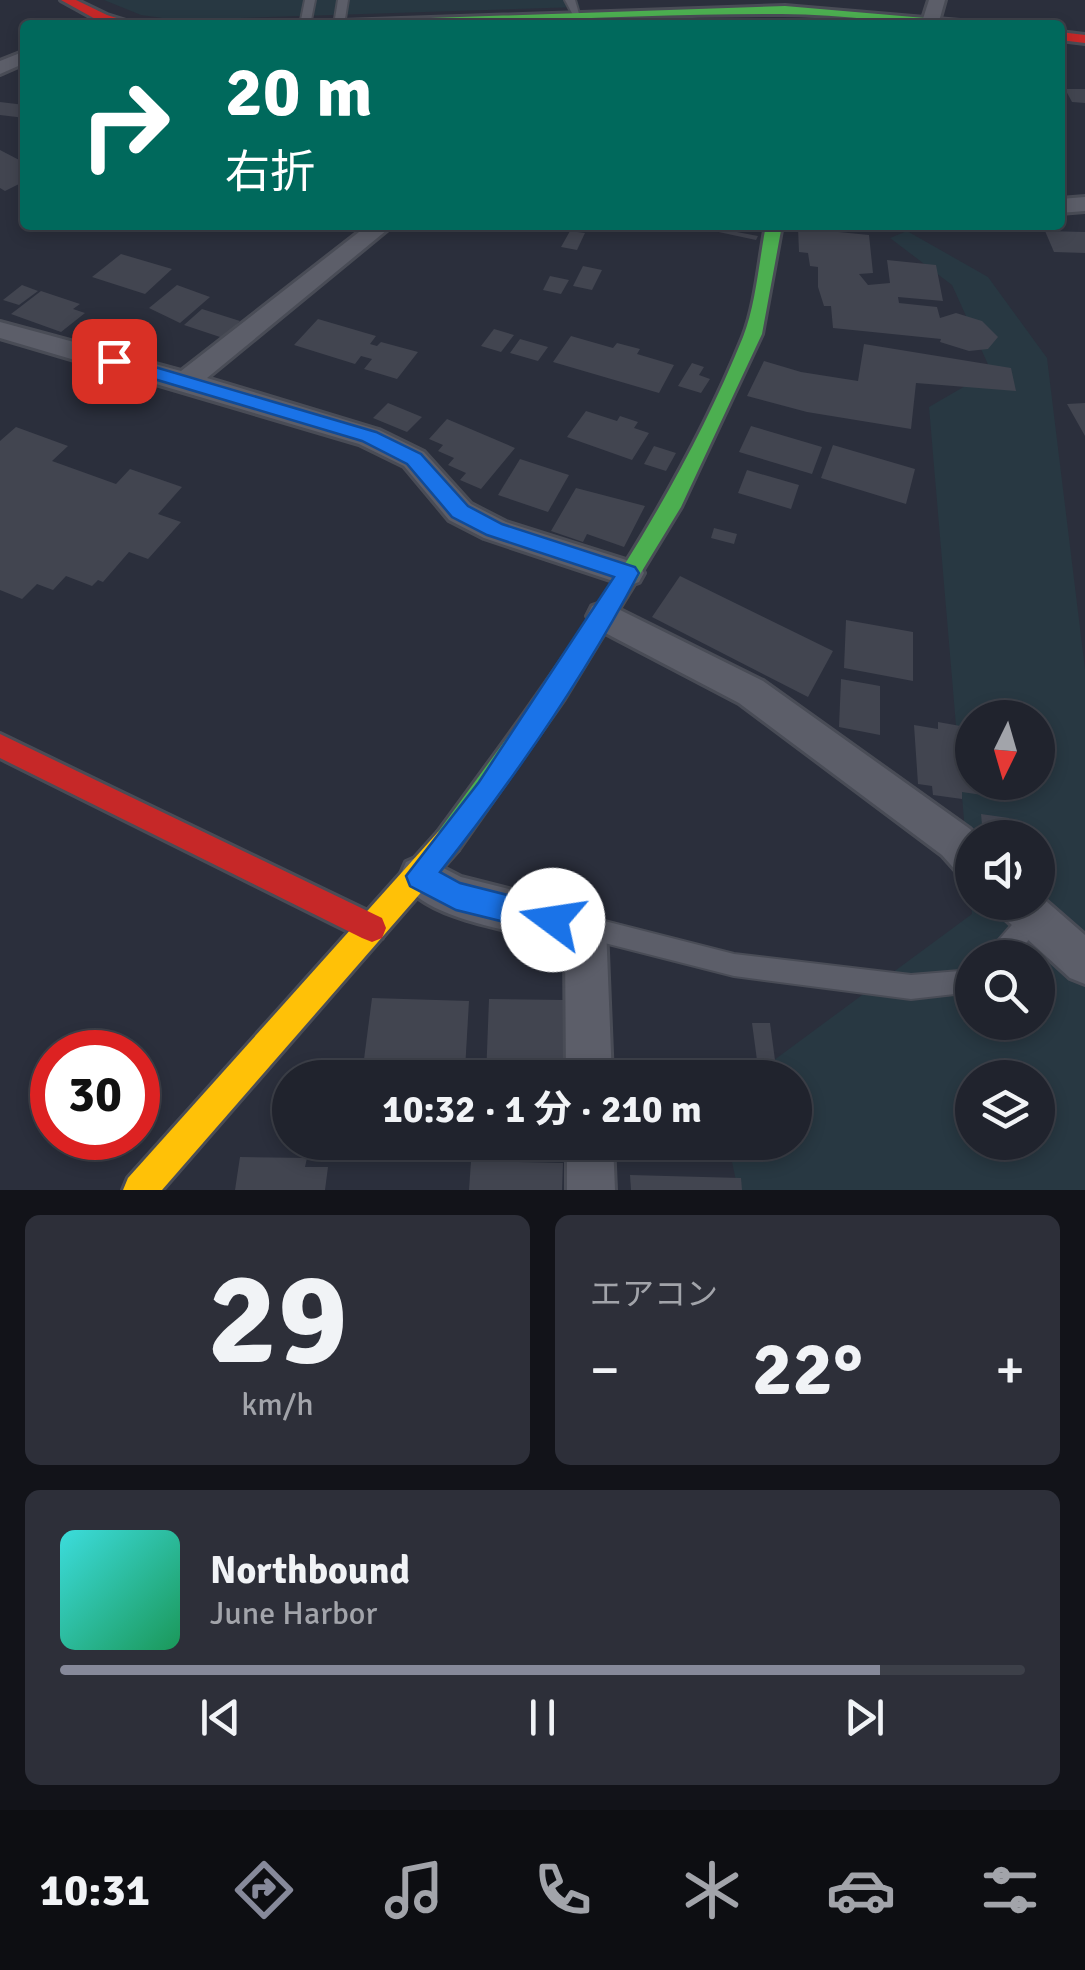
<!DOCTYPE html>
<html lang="ja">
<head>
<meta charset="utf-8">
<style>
  body { margin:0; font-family:Signika,"Noto Sans JP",sans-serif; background:#2d2f39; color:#f1f3f6; height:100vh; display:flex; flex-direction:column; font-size:38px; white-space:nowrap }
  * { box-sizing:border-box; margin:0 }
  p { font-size:32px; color:#a2a4aa }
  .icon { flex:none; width:55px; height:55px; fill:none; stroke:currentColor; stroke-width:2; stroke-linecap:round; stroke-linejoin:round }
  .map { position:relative; height:1190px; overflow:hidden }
  .panel { display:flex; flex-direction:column; gap:25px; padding:25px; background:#121319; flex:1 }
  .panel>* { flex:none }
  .guide { position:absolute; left:20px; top:20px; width:1045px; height:210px; border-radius:10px; box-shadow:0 5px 15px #0003,0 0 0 2px #3d4049; background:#00695c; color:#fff; overflow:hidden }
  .needle { width:65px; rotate:185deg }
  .buttons { position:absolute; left:955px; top:700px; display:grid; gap:20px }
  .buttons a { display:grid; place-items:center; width:100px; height:100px; border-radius:50%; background:#20232d; box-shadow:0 5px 15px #0003,0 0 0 2px #3d4049; font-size:50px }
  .speed { position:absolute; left:30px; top:1030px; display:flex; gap:20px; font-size:50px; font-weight:700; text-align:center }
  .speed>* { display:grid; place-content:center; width:130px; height:130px; border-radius:50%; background:#20232d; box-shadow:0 5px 15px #0003,0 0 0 2px #3d4049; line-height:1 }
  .speed .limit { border:15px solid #d22; background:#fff; color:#111 }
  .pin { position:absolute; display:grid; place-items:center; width:85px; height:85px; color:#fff; margin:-42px; border-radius:20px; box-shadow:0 5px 15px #0006 }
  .me { position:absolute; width:110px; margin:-55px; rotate:284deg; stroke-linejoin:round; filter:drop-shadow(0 0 8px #0008) }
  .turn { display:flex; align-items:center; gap:35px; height:210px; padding:0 40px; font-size:45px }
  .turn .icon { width:130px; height:130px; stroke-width:2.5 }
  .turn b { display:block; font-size:70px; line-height:85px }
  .big { font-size:75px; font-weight:700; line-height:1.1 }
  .panel .widget { flex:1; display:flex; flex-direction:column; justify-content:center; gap:15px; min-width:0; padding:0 35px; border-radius:15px; background:#2d2f39 }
  .panel .dial { align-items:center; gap:0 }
  .dial b { font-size:130px; line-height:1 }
  .song { display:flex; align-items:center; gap:30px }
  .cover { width:120px; height:120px; border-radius:15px; background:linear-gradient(135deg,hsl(180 70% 55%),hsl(150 70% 35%)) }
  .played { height:10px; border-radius:5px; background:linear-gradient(90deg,#86899a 85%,#3d4049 85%) }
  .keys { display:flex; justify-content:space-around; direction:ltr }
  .heat { display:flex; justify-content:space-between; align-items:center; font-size:55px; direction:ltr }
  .panel .tiles { flex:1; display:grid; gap:25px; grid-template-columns:1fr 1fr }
  .widget:last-child { grid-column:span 2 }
  .trip { position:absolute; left:272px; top:1060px; width:540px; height:100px; border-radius:50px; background:#20232d; box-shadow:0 5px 15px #0003,0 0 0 2px #3d4049; font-weight:700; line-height:100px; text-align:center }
  .dock { display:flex; height:160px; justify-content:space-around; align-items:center; background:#0d0e12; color:#a2a4aa }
  .dock .icon { width:70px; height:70px }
  .dock .current { color:#86899a }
  .dock b { font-size:45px; color:#f1f3f6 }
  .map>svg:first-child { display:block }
</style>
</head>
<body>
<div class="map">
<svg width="1085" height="1190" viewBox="0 0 1085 1190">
  <rect width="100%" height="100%" fill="#2b2f3c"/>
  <!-- green -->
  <g fill="#283842" fill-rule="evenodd">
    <polygon points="104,0 577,0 580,7 177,20 141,15"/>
    <path d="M907,231L988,277L1047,358L1085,669V1190H738L728,1143L795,1142V1078L751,1077L972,914L929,407L991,371L952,285L890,238ZM972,718H1038V782H972ZM972,838H1038V902H972ZM972,958H1038V1022H972ZM972,1078H1038V1142H972Z"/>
  </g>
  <!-- building -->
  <g fill="#424550">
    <polygon points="1065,89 1085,89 1085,103 1072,102"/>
    <polygon points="0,102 25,105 25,118 0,115"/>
    <polygon points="0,150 25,163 25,181 5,191 0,188"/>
    <polygon points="686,225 700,225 758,236 756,240"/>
    <polygon points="798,228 869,235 873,273 859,274 868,285 890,283 887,260 936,265 943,301 898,297 899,303 937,307 940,318 956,313 982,321 998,337 988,349 969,351 940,342 941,339 833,328 831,306 824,306 818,287 818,267 810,266 808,253 799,252"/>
    <polygon points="570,231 585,233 577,250 561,247"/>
    <polygon points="1045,231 1085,232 1085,253 1054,252"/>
    <polygon points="121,254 172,269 145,294 92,277"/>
    <polygon points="583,266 602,270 592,290 573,286"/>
    <polygon points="550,276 569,280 561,294 543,290"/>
    <polygon points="22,285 38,291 19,305 3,300"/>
    <polygon points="177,285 210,297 180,323 149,308"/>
    <polygon points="41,291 80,304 73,309 85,313 61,332 11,314"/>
    <polygon points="202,309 240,321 223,338 184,325"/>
    <polygon points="318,319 376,336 370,344 377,346 381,342 418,352 397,379 364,369 372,359 361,356 355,364 294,345"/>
    <polygon points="494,329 514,335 501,352 481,346"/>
    <polygon points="571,336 613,348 617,343 640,349 637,354 674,365 659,393 553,362"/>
    <polygon points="520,339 548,347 538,361 510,353"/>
    <polygon points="864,344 1011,368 1016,391 916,383 911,429 807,412 747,396 764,361 801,372 858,381"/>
    <polygon points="692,363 704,367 699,375 710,379 701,393 678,386"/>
    <polygon points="388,403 422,417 407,432 373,418"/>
    <polygon points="1085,403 1085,436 1067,404"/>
    <polygon points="586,411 617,421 620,416 638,422 634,428 649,433 632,460 567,437"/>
    <polygon points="447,419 515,448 481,489 460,480 466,473 448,465 454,458 438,451 443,445 429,439"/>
    <polygon points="751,426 822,447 812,474 739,452"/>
    <polygon points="16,427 68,446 52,461 116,484 130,469 182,487 158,514 181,522 148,559 129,552 103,582 98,580 92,586 66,576 53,590 37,584 22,599 0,590 0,441"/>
    <polygon points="833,445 915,469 906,504 821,478"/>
    <polygon points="654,446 676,453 666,471 644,464"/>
    <polygon points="520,459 569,475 548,512 498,495"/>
    <polygon points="747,470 799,485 791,509 738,493"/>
    <polygon points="576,488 645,506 624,547 587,534 583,542 551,531"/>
    <polygon points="714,528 737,534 734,544 711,538"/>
    <polygon points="680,576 833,651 808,697 652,617"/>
    <polygon points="846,620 913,632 913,681 844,668"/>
    <polygon points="841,679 880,686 880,735 839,727"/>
    <polygon points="938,722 966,727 966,735 972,736 972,782 1013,782 1016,800 962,792 962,799 933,795 932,786 918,784 914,725 938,729"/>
    <polygon points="981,814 1009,818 1011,838 983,835"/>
    <polygon points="372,998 469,1001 465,1070 363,1067"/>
    <polygon points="489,999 565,1000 565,1078 486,1078"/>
    <polygon points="752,1023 770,1023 777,1075 759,1075"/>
    <polygon points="240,1157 307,1158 305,1167 328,1167 325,1190 235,1190"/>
    <polygon points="471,1161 563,1163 562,1190 469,1190"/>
    <polygon points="630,1175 741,1178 742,1190 631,1190"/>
  </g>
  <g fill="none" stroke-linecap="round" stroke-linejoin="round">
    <!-- lane casing -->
    <g stroke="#494c56" stroke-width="4">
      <g id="lane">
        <polygon points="305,0 315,0 310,25 300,25"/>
        <polygon points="338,0 348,0 344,25 334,25"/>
        <polygon points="565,0 575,0 580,17 574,17"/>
        <polygon points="1032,908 1040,911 1043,919 1040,927 1013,958 987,958 990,950 1024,911"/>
        <polygon points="585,916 734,954 911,975 972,970 972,992 911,999 734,976 585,938 577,935 574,927 577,919"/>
      </g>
    </g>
    <!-- street casing -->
    <g stroke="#494c56" stroke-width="6">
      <g id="street">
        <polygon points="929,0 945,0 938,25 922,22"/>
        <polygon points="25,51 25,63 0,74 0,61"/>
        <polygon points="1085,197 1085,211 1060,213 1060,199"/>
        <polygon points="368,225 393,225 207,378 379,430 424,452 471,504 506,522 639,564 644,573 639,582 628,586 484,538 449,520 404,466 359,444 0,338 0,322 181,371"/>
        <polygon points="604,602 763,681 970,829 978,838 972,838 972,878 958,873 942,855 739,703 592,626 587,616 592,606"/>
        <path d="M420,856L461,877L600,912L606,927L612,1078H566L565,943C521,932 418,920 400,876L406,862Z"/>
        <polygon points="1038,894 1085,935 1085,984 1070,978 1002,916 996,902 1038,902"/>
        <polygon points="567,1142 613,1142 615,1190 567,1190"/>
      </g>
    </g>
    <!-- fast casing -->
    <g stroke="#494c56" stroke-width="6">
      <g id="fast">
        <path d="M785,6L960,21L966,25C904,25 844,14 782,14C634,13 485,25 337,25L343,21Z"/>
        <path d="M766,225H782L762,334L681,507L564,699L458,850L448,854L438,850L435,841L438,832C553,676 670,517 743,337C756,304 759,261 766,225Z"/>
      </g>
    </g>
    <!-- slow casing -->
    <g stroke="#494c56" stroke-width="6">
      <polygon id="slow" points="448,828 458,832 461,841 458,850 162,1190 123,1190 128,1178 438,832"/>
    </g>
    <!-- jam casing -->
    <g stroke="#494c56" stroke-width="6">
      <g id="jam">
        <polygon points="61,0 76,0 107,15 139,25 99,21"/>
        <polygon points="1060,32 1085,35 1085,43 1060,40"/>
        <polygon points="0,734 382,918 386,928 382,938 372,942 362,938 0,758"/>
      </g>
    </g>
    <!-- lane -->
    <use href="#lane" fill="#5c5e69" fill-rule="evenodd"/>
    <!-- street -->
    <use href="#street" fill="#5c5e69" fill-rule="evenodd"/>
    <!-- fast -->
    <use href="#fast" fill="#4caf50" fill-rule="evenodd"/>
    <!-- slow -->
    <use href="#slow" fill="#ffc107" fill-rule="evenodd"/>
    <!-- jam -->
    <use href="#jam" fill="#c62828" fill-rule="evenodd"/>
  </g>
  <!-- route -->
  <path fill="#1a73e8" stroke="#114b97" stroke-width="2.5" d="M114,355L376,432L421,454L468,506L502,524L635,567L639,573C583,679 514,779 440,872L460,883L563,909L567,920L563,930L553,934L456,910L410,886L406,876L479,782L614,577L487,535L452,517L407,464L362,441L107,365V357Z"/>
</svg>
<div class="buttons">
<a><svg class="needle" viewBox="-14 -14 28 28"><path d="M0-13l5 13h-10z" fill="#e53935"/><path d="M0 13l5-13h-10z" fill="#a2a4aa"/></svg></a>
<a><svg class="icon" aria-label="sound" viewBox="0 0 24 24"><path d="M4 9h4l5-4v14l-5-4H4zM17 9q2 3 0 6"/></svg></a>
<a><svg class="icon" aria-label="search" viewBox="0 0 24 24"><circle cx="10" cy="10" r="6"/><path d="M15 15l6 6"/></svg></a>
<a><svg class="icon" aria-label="layers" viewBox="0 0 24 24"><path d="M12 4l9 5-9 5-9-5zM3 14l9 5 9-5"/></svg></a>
</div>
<div class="speed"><div class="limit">30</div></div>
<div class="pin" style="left:114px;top:361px;background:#d93025"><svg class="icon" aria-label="arrive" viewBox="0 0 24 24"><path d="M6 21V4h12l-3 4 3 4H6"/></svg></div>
<svg class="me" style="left:553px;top:920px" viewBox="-20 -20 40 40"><circle r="19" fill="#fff"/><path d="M0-13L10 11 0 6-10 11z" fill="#1a73e8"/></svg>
<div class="trip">10:32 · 1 分 · 210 m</div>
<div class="guide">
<div class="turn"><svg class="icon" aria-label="right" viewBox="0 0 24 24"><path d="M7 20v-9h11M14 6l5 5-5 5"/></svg><div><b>20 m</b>右折</div></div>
</div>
</div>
<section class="panel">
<div class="tiles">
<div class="widget dial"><b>29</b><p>km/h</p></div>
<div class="widget"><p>エアコン</p>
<div class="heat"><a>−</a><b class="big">22°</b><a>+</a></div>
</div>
<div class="widget">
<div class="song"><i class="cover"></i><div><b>Northbound</b><p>June Harbor</p></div></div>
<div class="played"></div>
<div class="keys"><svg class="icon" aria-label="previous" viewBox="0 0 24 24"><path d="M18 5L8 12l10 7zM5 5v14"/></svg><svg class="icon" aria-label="pause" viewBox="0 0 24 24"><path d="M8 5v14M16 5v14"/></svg><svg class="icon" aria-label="next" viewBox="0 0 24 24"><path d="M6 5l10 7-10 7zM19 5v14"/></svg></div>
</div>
</div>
</section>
<nav class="dock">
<b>10:31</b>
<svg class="icon current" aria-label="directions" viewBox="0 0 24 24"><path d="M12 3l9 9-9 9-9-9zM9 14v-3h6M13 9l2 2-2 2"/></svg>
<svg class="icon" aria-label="music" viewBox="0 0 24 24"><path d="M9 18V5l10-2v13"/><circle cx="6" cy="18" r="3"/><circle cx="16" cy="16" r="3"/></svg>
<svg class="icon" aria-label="phone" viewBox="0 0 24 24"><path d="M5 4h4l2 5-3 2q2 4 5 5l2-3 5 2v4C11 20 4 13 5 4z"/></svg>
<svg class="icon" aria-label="climate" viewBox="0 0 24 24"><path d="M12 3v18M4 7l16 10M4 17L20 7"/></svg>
<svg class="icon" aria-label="car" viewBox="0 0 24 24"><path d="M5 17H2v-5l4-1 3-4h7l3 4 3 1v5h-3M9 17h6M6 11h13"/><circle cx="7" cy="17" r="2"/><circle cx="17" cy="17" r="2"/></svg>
<svg class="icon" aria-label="filters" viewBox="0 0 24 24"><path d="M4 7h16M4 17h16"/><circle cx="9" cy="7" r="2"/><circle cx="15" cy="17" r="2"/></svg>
</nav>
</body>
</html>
